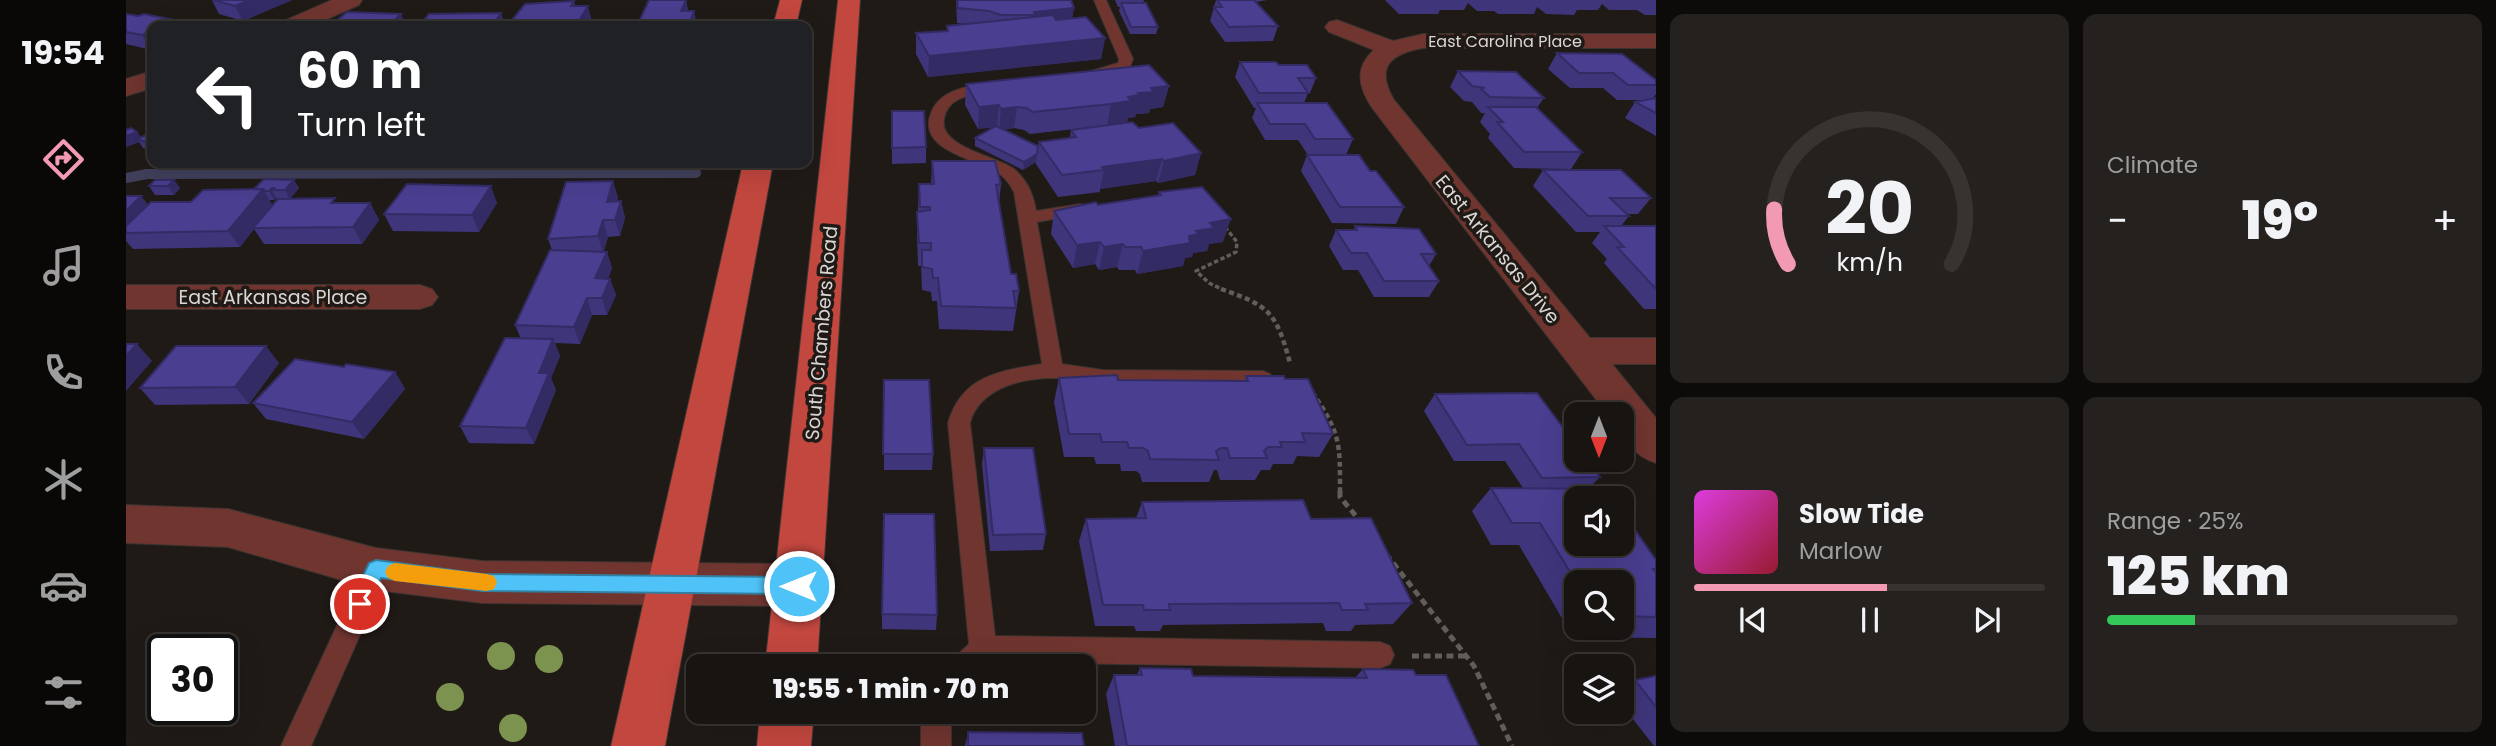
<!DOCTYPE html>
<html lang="en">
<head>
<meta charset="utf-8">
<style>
  body { margin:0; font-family:Poppins,sans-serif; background:#25211f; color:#f1f3f6; height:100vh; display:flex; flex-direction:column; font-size:26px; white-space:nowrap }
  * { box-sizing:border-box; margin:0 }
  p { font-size:23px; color:#9f9e9f }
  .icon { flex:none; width:38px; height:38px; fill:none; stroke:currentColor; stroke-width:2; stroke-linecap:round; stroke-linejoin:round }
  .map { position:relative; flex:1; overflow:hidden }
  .sheet { display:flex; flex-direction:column; gap:14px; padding:14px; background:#0d0b09; width:840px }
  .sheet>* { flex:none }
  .top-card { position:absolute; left:21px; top:21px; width:665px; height:147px; border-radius:14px; box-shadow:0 7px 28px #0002,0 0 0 2px #363331; background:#202124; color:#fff; overflow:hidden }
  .needle { width:46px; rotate:180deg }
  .fabs { position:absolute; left:1438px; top:402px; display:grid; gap:14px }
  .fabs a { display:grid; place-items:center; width:70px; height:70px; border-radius:14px; background:#181411; box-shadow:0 7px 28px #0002,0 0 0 2px #363331; font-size:35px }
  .speed { position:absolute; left:21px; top:634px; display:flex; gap:14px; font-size:35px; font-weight:700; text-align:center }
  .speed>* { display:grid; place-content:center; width:91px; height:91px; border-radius:50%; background:#181411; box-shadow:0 7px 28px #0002,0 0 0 2px #363331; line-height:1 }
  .speed .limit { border:4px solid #111; border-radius:10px; background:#fff; color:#111 }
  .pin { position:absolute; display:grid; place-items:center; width:60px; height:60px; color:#fff; margin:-30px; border:4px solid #fff; border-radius:50%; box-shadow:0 2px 7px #0007 }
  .me { position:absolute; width:77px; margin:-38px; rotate:270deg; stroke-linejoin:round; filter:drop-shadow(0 0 5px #0008) }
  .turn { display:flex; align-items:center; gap:24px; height:147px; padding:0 35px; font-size:32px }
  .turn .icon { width:91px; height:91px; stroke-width:2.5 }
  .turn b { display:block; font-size:49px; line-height:60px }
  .big { font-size:52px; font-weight:800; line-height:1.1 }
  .sheet .card { flex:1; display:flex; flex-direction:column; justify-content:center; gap:10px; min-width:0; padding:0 24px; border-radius:14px; background:#25211f }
  .sheet .dial { align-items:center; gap:0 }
  .dial svg { height:182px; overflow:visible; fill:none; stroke:#363331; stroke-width:7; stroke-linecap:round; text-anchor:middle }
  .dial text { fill:#f1f3f6; stroke:none }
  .song { display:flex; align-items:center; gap:21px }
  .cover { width:84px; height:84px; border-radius:10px; background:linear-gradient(135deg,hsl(300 70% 55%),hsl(350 70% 35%)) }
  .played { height:7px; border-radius:4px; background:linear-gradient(90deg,#f19ab1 55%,#363331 55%) }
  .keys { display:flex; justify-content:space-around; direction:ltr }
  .heat { display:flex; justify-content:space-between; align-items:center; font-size:38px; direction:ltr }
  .charge { height:10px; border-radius:5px; background:linear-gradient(90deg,#34c759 25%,#363331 0) }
  .sheet .tiles { flex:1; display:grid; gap:14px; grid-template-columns:repeat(2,1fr) }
  .trip { position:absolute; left:560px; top:654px; width:410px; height:70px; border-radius:14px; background:#181411; box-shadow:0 7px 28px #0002,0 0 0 2px #363331; font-weight:800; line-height:70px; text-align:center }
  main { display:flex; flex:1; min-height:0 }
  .tab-bar { display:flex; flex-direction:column; width:126px; justify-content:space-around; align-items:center; background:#0a0807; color:#9f9e9f }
  .tab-bar .icon { width:49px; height:49px }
  .tab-bar .current { color:#f19ab1 }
  .tab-bar b { font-size:32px; color:#f1f3f6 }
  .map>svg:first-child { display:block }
</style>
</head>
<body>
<main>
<nav class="tab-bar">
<b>19:54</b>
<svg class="icon current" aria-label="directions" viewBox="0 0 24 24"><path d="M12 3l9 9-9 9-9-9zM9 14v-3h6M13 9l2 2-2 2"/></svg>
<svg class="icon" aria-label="music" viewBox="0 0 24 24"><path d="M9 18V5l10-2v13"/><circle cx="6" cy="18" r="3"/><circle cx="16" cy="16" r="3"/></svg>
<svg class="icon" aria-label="phone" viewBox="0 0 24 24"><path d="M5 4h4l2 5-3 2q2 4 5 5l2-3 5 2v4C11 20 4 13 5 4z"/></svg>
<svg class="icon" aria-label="climate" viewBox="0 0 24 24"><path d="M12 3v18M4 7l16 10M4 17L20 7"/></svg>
<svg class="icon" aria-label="car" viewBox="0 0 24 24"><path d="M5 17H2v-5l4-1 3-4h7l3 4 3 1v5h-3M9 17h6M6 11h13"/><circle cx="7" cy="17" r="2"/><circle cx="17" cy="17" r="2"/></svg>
<svg class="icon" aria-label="filters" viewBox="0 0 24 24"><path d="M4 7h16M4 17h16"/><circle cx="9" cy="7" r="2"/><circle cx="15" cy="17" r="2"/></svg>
</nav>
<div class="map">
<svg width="1530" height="746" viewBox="0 0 1530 746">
  <rect width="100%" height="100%" fill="#201a17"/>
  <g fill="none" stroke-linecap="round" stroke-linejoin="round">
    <!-- stream -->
    <polyline stroke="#41405c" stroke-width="10" points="0,178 21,174 570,173"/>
    <!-- service casing -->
    <g stroke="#3a3431" stroke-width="2">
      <g id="service">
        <polygon points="968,0 980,0 1007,59 1003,69 967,79 962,78 962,72 992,63 993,59"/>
        <path d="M865,83L872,87L870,90C850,95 822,94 818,119C812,147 871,156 888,169C901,180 908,196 910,211L955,204L964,209L955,214L911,222L936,364L977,370L1137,371L1144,374L1148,379L1144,384L1137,387C1088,386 1040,386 991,386C970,386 948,377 927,378C894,378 853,389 844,423L869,636L1254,642L1264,646L1268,655L1264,664L1254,668L863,662L858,667H825L829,657L843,644L822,423C836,376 872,371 916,364L888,192C885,186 881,180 875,175C854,159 790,152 805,113C814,89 843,86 865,83Z"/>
        <polygon points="250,558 259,561 263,569 185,746 155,746 241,561"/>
        <polygon points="798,712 827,712 825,719 825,746 795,746 795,719"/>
      </g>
    </g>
    <!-- minor casing -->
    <g stroke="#3a3431" stroke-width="2">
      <g id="minor">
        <polygon points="206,0 236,0 233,5 185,26 154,26 158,21"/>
        <path d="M1211,20L1267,41L1297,34H1530V48H1297C1264,54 1249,67 1268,100L1464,338H1530V364H1486L1530,418V463C1506,455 1496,439 1496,415H1482L1247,109C1233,89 1227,68 1248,50L1203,32L1199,27L1203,22Z"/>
        <polygon points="26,71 26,88 0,96 0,79"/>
        <polygon points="0,285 294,285 306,289 312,297 306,305 294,309 0,309"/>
        <polygon points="0,505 102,509 250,548 356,561 673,564 690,570 697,585 690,600 673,606 356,603 250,590 102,547 0,543"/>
      </g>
    </g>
    <!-- primary casing -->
    <g stroke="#3a3431" stroke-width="2">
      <g id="primary">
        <polygon points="654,0 676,0 670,26 647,26"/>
        <polygon points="712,0 734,0 691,667 639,667"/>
        <polygon points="617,163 647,163 539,746 485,746"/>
        <polygon points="634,712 688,712 685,746 631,746"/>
      </g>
    </g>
    <!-- path-far2 -->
    <polyline stroke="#625d5a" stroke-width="3.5" stroke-dasharray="4.5 2.5" stroke-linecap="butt" points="1099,227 1111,242 1110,252 1070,271 1083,283 1100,291"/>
    <!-- path-far1 -->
    <g stroke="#625d5a" stroke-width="4.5" stroke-dasharray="5 3.5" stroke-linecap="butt">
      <path d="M1095,289C1144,306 1150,312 1164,363"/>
      <path d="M1186,392C1215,434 1214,443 1214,493"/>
    </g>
    <!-- path -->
    <g stroke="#625d5a" stroke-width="5" stroke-dasharray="7 4.5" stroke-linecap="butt">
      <polyline points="1214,491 1214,497 1235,522"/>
      <polyline points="1260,554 1348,666 1386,746"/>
      <polyline points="1286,656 1341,656"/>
    </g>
    <!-- service -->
    <use href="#service" fill="#70352f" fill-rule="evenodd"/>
    <!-- minor -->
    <use href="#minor" fill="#70352f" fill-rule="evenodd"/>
    <!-- primary -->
    <use href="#primary" fill="#c2473f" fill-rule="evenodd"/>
  </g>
  <!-- trees -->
  <g fill="#7c934f">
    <circle cx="375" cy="656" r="14"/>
    <circle cx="423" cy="659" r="14"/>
    <circle cx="324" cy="697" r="14"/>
    <circle cx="387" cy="728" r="14"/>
  </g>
  <!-- wall -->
  <g fill="#3f357b" fill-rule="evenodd">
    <polygon points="86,0 166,0 117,21 93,14"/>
    <polygon points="560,0 562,11 568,11 570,26 511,26"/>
    <polygon points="830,0 945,0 948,8 946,18 979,38 975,59 802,77 790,54 790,33 821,31 821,26 841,24 831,23"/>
    <polygon points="989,0 1018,0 1017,3 1032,27 1030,34 1004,34 993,11 994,7 992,7"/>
    <polygon points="1090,0 1141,0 1130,2 1152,26 1147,41 1099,42 1084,21"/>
    <polygon points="1259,0 1530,0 1530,15 1519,15 1511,10 1483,10 1476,4 1472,10 1451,10 1448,15 1420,14 1411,7 1408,14 1372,14 1368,11 1351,11 1342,3 1338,10 1314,10 1312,14 1273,14"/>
    <polygon points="448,1 449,6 466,21 463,26 388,26 386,20"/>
    <polygon points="0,14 12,16 49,20 52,26 26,26 26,49 25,50 0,44"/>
    <polygon points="1431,53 1530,80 1530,94 1527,98 1530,98 1530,136 1499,118 1509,102 1517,100 1491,100 1477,88 1444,88 1422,69"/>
    <polygon points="1114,62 1153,65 1190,78 1184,93 1182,93 1178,103 1227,139 1220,155 1244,171 1278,207 1270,224 1206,223 1175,171 1181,155 1182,155 1172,140 1139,140 1126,118 1130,108 1128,108 1109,77"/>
    <polygon points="1332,71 1418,98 1411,108 1456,152 1445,169 1388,168 1362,138 1364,134 1354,122 1359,113 1355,113 1346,102 1338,101 1324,87"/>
    <path d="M840,84L1043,86L1037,107L1024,109L1023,113L1010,114L1009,117L1002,118L1001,122L1075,153L1069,175L1032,183L1030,181L974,189V192L932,197L910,164V162L897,170L849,146V138L869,127L852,129L839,105ZM966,127L945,130L944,138L913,142L912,146L877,130L888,128L898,130L904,134Z"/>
    <polygon points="766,111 800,147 800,163 766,164"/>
    <polygon points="26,135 26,150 25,151 17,148 13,142 0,147 15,138"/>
    <polygon points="806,161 875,184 873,204 885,274 893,291 887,331 813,329 811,301 806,301 805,292 796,290 795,266 792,266 791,235 793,184 805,184"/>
    <polygon points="1417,170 1525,198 1512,214 1501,214 1503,216 1495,226 1530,226 1530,309 1518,309 1478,263 1481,259 1466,243 1474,232 1450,232 1407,186"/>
    <polygon points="48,180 54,188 48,195 29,195 23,186"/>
    <path d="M168,180L173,188L164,199L211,203H244L253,220L236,244H138L128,229L114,247L7,249L0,241V196H15L22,205L65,202ZM150,198L151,199L146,205L143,200H148Z"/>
    <polygon points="1033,192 1097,242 1083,244 1081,251 1067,253 1066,257 1059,258 1057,266 1011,274 1009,270 993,270 991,267 973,270 969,264 947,268 925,234 928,211 1032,195"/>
    <polygon points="492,197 491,202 495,201 499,218 494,236 482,237 478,251 481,252 486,268 482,279 484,279 490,295 481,315 466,315 454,344 429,343 434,356 425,378 430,390 408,444 343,443 334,426 395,339 389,325 426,250 422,239"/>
    <polygon points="371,203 353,232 267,231 258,214"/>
    <polygon points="1229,226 1310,254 1303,266 1313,281 1303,297 1248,297 1232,270 1217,270 1203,246 1210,230 1228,230"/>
    <polygon points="153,363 123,404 29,405 14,388"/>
    <polygon points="269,372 279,389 238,439 140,419 127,403"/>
    <polygon points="1120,376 1159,379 1207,434 1193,457 1171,456 1167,464 1147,464 1144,470 1135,470 1129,480 1094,480 1091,470 1088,470 1083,482 1016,482 1014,474 1010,471 995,471 994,464 970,464 968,457 938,457 928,402 933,378 992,380 1118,381"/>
    <polygon points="758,380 807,454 806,470 758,470"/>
    <path d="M1309,394L1474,477L1462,489L1496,509L1509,527L1508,529L1530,560V638L1447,637L1393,545H1365L1346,511L1365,488H1397L1379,461H1328L1298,411ZM1451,583H1496V628H1451Z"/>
    <polygon points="858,448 920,534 917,550 864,551 856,464"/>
    <polygon points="1016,502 1185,519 1286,603 1267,624 1229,625 1225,631 1200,631 1197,623 1037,625 1034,631 1010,631 1008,626 969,626 953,541 960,519 1010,518"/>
    <polygon points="756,614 811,615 810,630 756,629"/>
    <polygon points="1014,668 1067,676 1229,678 1237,669 1290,675 1353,746 989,746 980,694 988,675 1011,675"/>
    <polygon points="1530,676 1530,746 1528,746 1496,705 1496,688 1509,680"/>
    <polygon points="842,732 958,746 839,746"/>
  </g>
  <!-- shaded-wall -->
  <g fill="#332b64">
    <polygon points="124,0 166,0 117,21 109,6"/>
    <polygon points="560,0 563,13 555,11"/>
    <polygon points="462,6 466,21 463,26 455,26 453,21"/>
    <polygon points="948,8 945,23 908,27 909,15 908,12"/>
    <polygon points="568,11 571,25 564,26 564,22"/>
    <polygon points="375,13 380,26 366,26"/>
    <polygon points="275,14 280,26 262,26"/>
    <polygon points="49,20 52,26 35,26"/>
    <polygon points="26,30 26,49 25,50 16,35"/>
    <polygon points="979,38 975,59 802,77 803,56"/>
    <polygon points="1043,86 1037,107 1024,109 1023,113 1010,114 1009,117 1002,118 1001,122 981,126 985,104 1025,88"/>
    <polygon points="873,105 871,127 852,129 853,107"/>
    <polygon points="891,107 888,128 873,130 875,109"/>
    <polygon points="11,132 17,140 11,139 13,142 0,147 0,136"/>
    <polygon points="26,139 26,150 25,151 19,142"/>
    <polygon points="1075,153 1069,175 1032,183 1038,161"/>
    <polygon points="911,154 910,162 897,170 898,162"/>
    <polygon points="1036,159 1030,181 974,189 978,170 976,167"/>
    <polygon points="48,180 54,188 48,195 42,186"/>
    <polygon points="168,180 173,188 164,199 159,190"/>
    <polygon points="487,181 492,197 486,219 481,202"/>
    <polygon points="365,186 371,203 353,232 346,215"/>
    <polygon points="146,188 147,190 146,190 150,198 148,200 143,191"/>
    <polygon points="137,189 147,206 127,228 128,229 114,247 102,231"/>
    <polygon points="15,196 27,212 0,233 0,211"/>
    <polygon points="495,201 499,218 494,236 489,220"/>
    <polygon points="244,203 253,220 236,244 227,227"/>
    <polygon points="1105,219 1097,242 1083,244 1081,251 1067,253 1066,257 1059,258 1057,266 1011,274 1017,251 1063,236 1084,223"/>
    <polygon points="477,220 482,237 477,253 472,236"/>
    <polygon points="974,242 969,264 947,268 951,245"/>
    <polygon points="997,244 991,267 973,270 978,247"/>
    <polygon points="481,252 486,268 475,295 469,278"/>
    <polygon points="484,279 490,295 481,315 476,298"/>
    <polygon points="461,298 466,315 454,344 448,327"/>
    <polygon points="427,339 434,356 425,378 430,390 408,444 400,428 413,373"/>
    <polygon points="11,344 26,361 0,391 0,356"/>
    <polygon points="140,346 153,363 123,404 109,387"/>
    <polygon points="269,372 279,389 238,439 226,422"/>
  </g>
  <!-- building -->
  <g fill="#493e8f" stroke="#332b64" stroke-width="2">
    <polygon points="87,0 124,0 109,6"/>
    <polygon points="523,0 560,0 555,11 568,11 564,22 551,22 549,26 511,26"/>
    <polygon points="831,0 945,0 948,8 908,12 909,15 875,15 863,11 832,8"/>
    <polygon points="1091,0 1128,0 1152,26 1103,27 1088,7 1096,7"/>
    <polygon points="448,1 445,6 462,6 453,21 386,20 399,4"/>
    <polygon points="995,3 1020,3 1032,27 1005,27"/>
    <polygon points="221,12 275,14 262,26 204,26"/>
    <polygon points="375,13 366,26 293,26 303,14"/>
    <polygon points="0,14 12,16 18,14 49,20 35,26 26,26 26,30 16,35 0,32"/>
    <polygon points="927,15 930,20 960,17 979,38 803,56 790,33 822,31 821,26"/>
    <polygon points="1431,53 1496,54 1530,80 1530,85 1502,85 1487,73 1453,73"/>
    <polygon points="1114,62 1150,62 1153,65 1181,65 1190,78 1172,78 1182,93 1133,93"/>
    <polygon points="1023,65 1043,86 1025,88 1028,92 1012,93 1014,95 1002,97 1005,101 985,104 907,112 900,108 891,107 875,109 873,105 853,107 840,84"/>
    <polygon points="1332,71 1390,72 1418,98 1364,97 1354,88 1359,88 1346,86"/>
    <polygon points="1530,98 1530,113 1509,102"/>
    <polygon points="1131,103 1201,103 1227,139 1189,139 1179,124 1144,124"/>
    <polygon points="1362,107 1410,107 1456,152 1398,152 1371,122 1377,122"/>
    <polygon points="766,111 798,111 800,147 766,148"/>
    <polygon points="1006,122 1013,128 1047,123 1075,153 1038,161 1036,159 976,167 978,170 936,175 913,142 950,137 945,130"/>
    <polygon points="870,126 912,146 911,154 898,162 849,138"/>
    <polygon points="5,128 11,132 0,136 0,130"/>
    <polygon points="22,134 26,135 26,139 19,142 11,139"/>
    <polygon points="1181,155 1233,155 1244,171 1250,171 1278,207 1214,207"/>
    <polygon points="806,161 869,161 875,184 870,185 885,274 890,274 893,291 887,291 890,308 815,306 812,278 807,278 806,269 796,267 796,250 805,250 805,243 793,243 791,212 804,210 804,207 794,207 793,184 808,184"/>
    <polygon points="1417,170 1495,170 1525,198 1484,198 1503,216 1462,216"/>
    <polygon points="138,179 168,180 159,190 146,190 148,188 146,188 143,191 138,191 137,189 128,189"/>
    <polygon points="29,180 48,180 42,186 23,186"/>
    <polygon points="487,181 481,202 495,201 489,220 477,220 472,236 422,239 440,182"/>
    <polygon points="281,184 365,186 346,215 258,214"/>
    <polygon points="1076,187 1105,219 1084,223 1089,228 1070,231 1073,234 1063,236 1064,243 1017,251 1015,247 999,247 997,244 978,247 974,242 951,245 928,211 970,202 972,205 1035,195 1033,192"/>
    <polygon points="137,189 102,231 0,233 0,226 25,202 65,202 77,190"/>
    <polygon points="0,196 15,196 0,211"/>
    <polygon points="209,198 205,203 244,203 227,227 127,228 152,199"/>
    <polygon points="1229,226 1293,229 1310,254 1295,254 1313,281 1258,281 1241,253 1225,253 1210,230 1231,230"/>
    <polygon points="1478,226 1530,226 1530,289 1491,247 1498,247"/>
    <polygon points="424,250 481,252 469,278 484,279 476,298 461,298 448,327 389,325"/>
    <polygon points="379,338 427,339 413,373 423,373 400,428 334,426"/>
    <polygon points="0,344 11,344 0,356"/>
    <polygon points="50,346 140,346 109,387 14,388"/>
    <polygon points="169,359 218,367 220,364 269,372 226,422 127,403"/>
    <polygon points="991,375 992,380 1122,381 1120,376 1158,376 1159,379 1182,379 1207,434 1176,433 1179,442 1154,442 1156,447 1142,447 1138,451 1141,458 1104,458 1101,448 1095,448 1090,451 1093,460 1024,459 1022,451 1017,448 1003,448 1001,442 976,442 974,434 943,434 933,378"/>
    <polygon points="758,380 803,380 807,454 757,454"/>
    <polygon points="1411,393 1451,446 1451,460 1461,460 1474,477 1416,478 1393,444 1341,445 1309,394"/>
    <polygon points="858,448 907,448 920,534 867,535"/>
    <polygon points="1365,488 1482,489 1489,499 1451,499 1451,544 1496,544 1496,509 1509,527 1507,527 1530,560 1530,569 1527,569 1530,573 1530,617 1496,616 1496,583 1451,583 1414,523 1386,523"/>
    <polygon points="1177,500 1185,519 1245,518 1286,603 1239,604 1242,610 1216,610 1213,603 1043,604 1044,610 1018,610 1017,605 977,605 960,519 1020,518 1016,502"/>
    <polygon points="758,514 808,514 811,615 756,614"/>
    <polygon points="1014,668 1065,669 1067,676 1241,678 1237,669 1287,670 1290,675 1320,675 1353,746 1001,746 988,675 1016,675"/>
    <polygon points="1530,676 1530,707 1509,680"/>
    <polygon points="842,732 956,733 958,746 842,746"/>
  </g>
  <!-- route -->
  <polygon fill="#4fc3f7" stroke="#337fa1" stroke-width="2" points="250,560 356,574 673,577 680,579 683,586 680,592 673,594 356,591 255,578 241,611 234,613 227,611 224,604 243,563"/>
  <!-- slow -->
  <polygon fill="#f59e0b" points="269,563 361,574 368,576 371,582 368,589 361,591 269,581 262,578 259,572 262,566"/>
  <g text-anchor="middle" stroke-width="7" stroke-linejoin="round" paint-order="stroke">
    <!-- far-street labels -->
    <g font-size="16" fill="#dad6d3" stroke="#201a17">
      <text x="1379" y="47">East Carolina Place</text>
    </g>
    <!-- street labels -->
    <g font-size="19" fill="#dad6d3" stroke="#201a17">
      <text transform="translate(1372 249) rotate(51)" y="7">East Arkansas Drive</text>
      <text x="147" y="304">East Arkansas Place</text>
      <text transform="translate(695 333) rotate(-85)" y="7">South Chambers Road</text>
    </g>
  </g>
</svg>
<div class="fabs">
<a><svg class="needle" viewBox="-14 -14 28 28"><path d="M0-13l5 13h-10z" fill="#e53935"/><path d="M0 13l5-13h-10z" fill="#9f9e9f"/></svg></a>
<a><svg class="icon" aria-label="sound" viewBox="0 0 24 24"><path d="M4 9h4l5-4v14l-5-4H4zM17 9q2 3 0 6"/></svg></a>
<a><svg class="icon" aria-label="search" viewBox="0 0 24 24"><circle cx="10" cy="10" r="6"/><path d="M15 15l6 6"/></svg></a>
<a><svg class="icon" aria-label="layers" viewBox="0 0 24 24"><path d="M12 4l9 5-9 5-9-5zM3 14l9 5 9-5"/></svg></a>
</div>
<div class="speed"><div class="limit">30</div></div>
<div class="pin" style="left:234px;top:604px;background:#d93025"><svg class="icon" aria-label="arrive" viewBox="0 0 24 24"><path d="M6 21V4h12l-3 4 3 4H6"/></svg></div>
<svg class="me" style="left:673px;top:586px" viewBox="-20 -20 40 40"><circle r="17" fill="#4fc3f7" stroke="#fff" stroke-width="3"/><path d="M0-11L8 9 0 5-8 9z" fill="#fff"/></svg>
<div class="trip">19:55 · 1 min · 70 m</div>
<div class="top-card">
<div class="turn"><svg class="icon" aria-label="left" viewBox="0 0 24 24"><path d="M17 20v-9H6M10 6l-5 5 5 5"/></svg><div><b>60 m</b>Turn left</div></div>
</div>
</div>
<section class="sheet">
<div class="tiles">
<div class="card dial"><svg viewBox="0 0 100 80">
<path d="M14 69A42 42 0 1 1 86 69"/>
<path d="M14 69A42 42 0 0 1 8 45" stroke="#f19ab1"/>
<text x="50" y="56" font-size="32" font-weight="700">20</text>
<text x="50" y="72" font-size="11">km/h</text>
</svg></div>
<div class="card"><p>Climate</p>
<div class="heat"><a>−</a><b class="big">19°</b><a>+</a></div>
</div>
<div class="card">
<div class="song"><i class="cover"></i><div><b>Slow Tide</b><p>Marlow</p></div></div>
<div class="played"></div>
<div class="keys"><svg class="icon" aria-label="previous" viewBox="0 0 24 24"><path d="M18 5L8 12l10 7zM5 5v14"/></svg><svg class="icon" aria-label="pause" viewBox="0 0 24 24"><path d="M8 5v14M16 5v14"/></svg><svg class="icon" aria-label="next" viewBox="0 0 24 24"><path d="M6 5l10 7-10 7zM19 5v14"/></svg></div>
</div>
<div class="card"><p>Range · 25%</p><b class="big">125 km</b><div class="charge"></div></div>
</div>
</section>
</main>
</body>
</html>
